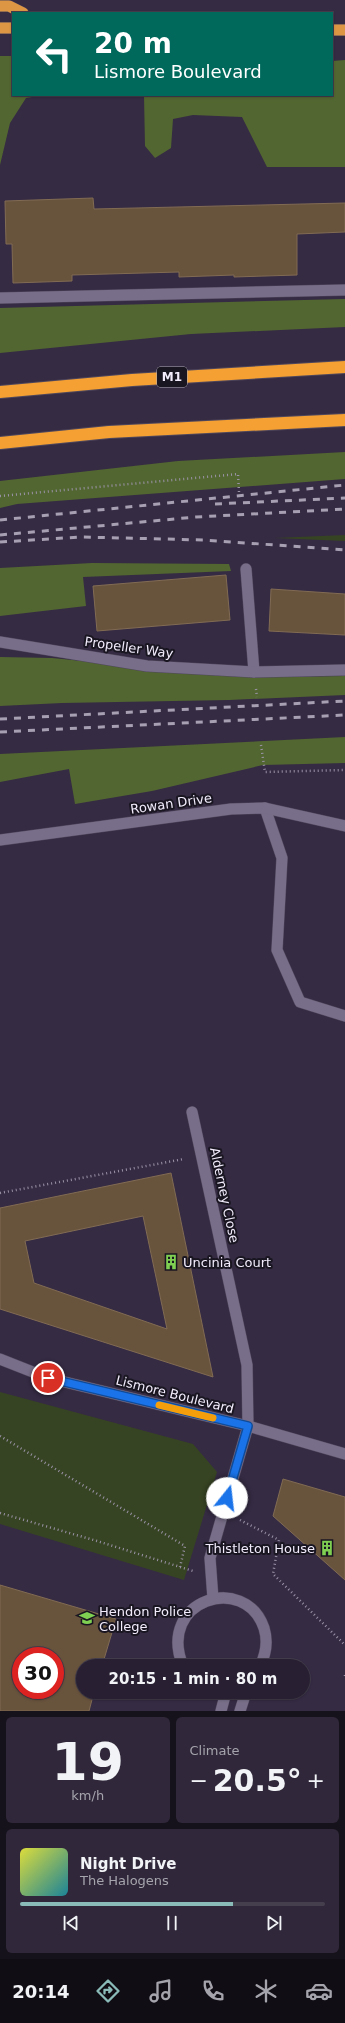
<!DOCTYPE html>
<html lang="en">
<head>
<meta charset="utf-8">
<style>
  body { margin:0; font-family:"DejaVu Sans",sans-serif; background:#30283a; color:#f1f3f6; height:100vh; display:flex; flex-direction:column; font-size:15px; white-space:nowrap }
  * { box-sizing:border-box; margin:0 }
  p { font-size:13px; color:#a5a3ac }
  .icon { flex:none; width:22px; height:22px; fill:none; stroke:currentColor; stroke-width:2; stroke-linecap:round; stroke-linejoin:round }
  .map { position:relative; height:1711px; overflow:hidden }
  .sheet { display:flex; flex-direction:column; gap:6px; padding:6px; background:#16121c; flex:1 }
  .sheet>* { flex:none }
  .guide { position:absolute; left:12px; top:12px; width:321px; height:84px; border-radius:0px; box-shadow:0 1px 3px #0004,0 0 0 1px #443e4d; background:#00695c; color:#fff; overflow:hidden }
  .speed { position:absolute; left:12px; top:1647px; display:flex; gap:8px; font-size:20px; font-weight:700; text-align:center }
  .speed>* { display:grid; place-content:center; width:52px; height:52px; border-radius:50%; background:#282032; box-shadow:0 1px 3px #0004,0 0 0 1px #443e4d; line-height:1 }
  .speed .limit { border:6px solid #d22; background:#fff; color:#111 }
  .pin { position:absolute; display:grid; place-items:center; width:34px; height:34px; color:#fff; margin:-17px; border:2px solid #fff; border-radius:50%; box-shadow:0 1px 4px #0007 }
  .me { position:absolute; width:44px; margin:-22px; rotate:16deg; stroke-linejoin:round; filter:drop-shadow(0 0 3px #0008) }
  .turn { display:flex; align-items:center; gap:14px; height:84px; padding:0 16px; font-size:18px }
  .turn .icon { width:52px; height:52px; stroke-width:2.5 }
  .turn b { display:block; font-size:28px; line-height:34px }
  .big { font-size:30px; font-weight:600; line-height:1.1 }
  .sheet .tile { flex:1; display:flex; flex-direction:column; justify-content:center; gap:6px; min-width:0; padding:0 14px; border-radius:6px; background:#30283a }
  .sheet .dial { align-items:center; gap:0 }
  .dial b { font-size:52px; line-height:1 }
  .song { display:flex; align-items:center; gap:12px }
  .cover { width:48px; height:48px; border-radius:6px; background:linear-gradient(135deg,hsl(60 70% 55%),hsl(190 70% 35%)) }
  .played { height:4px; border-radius:2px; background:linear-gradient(90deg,#8bbbb9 70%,#443e4d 70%) }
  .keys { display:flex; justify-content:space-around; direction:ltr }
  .heat { display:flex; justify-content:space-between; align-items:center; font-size:22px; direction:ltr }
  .sheet .tiles { flex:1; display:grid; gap:6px; grid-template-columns:1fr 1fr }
  .tile:last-child { grid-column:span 2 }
  .trip { position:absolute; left:76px; top:1659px; width:234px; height:40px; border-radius:20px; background:#282032; box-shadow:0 1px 3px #0004,0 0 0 1px #443e4d; font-weight:600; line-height:40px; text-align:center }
  .dock { display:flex; height:64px; justify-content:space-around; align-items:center; background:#100d14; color:#a5a3ac }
  .dock .icon { width:28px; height:28px }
  .dock .active { color:#8bbbb9 }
  .dock b { font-size:18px; color:#f1f3f6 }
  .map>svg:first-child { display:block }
</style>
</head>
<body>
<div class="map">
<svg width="345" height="1711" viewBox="0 0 345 1711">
  <rect width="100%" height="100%" fill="#352b43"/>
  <!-- green -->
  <g fill="#374423">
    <polygon points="345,535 345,541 275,538"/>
    <polygon points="0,1392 193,1444 217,1472 184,1580 0,1524"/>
  </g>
  <!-- forest -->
  <g fill="#526631">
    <polygon points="0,56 13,56 13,95 44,95 26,98 10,123 0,165"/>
    <polygon points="345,60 345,167 267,167 242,117 193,115 173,119 171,148 155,158 145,146 144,95 332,95 332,61"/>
    <polygon points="345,299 345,327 191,334 0,353 0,308"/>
    <polygon points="345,452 345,479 17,504 0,508 0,481 178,461"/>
    <polygon points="92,563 229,564 231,571 83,577 86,606 0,616 0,568"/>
    <polygon points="0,657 52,658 248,677 345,676 345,695 229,700 62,703 0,706"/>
    <polygon points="345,737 345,763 263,765 152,791 75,804 69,769 0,782 0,754"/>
  </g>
  <!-- building -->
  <g fill="#68533d" stroke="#816b54" fill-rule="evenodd">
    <polygon points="93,198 94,209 345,203 345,232 297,234 297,275 234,277 234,275 179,277 179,272 72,275 72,281 13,283 12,244 6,244 5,201"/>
    <polygon points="226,575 230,620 97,631 93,586"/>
    <polygon points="271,589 345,594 345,635 269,631"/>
    <path d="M171,1173L213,1377L0,1309V1208ZM143,1216L167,1329L34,1283L25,1241Z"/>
    <polygon points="283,1479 345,1497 345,1580 273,1516"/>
    <path d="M0,1585L116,1619L102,1666H83V1692H94L89,1711H0ZM21,1656H55V1690H21Z"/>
  </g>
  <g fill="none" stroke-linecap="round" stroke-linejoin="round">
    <!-- service casing -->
    <g stroke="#4f475c" stroke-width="12">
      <g id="service">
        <polyline points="0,298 345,290"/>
        <polyline points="246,569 254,672"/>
        <polyline points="0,642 147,666 254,672 345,670"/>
        <polyline points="265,808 282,858 277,950 300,1002 345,1016"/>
        <polyline points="221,1711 226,1692"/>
        <polyline points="240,1711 246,1692"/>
      </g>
    </g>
    <!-- minor casing -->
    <g stroke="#4f475c" stroke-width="12">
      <g id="minor">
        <polyline points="0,840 231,809 265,808 345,826"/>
        <polyline points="192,1112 247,1365 248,1426 210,1558 213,1599"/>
        <polyline points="0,1359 48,1378 248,1426 345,1454"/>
        <path d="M183,1666C156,1600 245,1572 264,1628C268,1641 266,1654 260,1666"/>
      </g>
    </g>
    <!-- trunk casing -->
    <g stroke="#4f475c" stroke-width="12">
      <g id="trunk">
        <polyline points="0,6 9,6 23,13"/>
        <polyline points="0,28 13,28"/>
        <polyline points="332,30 345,30"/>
      </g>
    </g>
    <!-- motorway casing -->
    <g stroke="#4f475c" stroke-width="14">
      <g id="motorway">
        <polyline points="0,392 132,380 345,367"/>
        <polyline points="0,443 109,432 345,420"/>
      </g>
    </g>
    <!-- path -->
    <g stroke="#9a93a6" stroke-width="2.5" stroke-dasharray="1 3" stroke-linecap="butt">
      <polyline points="0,496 238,474 239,492"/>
      <polyline points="256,689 257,697"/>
      <polyline points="261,745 265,772 345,770"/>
      <polyline points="0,1193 184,1159"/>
      <polyline points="0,1436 185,1546 180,1567"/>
      <polyline points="0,1513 97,1541 193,1571"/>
      <polyline points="240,1520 279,1540 273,1574 345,1645"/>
      <polyline points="345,1675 345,1678"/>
    </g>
    <!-- service -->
    <use href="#service" stroke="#786e89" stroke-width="11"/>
    <!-- minor -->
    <use href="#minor" stroke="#786e89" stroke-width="11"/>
    <!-- trunk -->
    <use href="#trunk" stroke="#dc9644" stroke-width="11"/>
    <!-- motorway -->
    <use href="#motorway" stroke="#f5a032" stroke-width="12"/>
    <!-- rail -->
    <g stroke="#a79fb2" stroke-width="3" stroke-dasharray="7 7" stroke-linecap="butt">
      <polyline points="215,504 345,498"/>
      <polyline points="0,520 345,485"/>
      <polyline points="0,535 196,517 345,509"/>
      <polyline points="0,542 81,537 204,540 345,550"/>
      <polyline points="0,719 345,701"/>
      <polyline points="0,732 345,715"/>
    </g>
  </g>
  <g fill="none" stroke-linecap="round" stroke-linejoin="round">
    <!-- route casing -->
    <g stroke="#114b97" stroke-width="10">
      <polyline id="route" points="48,1378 248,1426 227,1498"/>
    </g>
    <!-- route -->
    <use href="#route" stroke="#1a73e8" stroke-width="7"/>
    <!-- slow -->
    <polyline stroke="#f59e0b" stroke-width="7" points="159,1405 213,1418"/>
  </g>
  <!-- icons -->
  <defs>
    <g id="building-bare" transform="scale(1.2)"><path d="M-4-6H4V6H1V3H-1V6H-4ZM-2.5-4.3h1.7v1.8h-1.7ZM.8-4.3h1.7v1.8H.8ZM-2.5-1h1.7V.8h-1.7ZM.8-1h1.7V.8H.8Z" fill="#7fd052" stroke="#1a1621" stroke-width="2.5" paint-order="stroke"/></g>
    <g id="university-bare" transform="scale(1.2)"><path d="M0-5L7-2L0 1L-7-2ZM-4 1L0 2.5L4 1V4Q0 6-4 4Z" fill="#7fd052" stroke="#1a1621" stroke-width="2.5" paint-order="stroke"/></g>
  </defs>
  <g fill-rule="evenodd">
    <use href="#building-bare" x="171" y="1262"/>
    <use href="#building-bare" x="327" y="1548"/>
    <use href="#university-bare" x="87" y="1618"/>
  </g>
  <g text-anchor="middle" stroke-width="4" stroke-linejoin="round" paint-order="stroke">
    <!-- shield labels -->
    <rect fill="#1a1621" stroke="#b1acba" stroke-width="1" x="157" y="367" width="30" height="20" rx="3"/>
    <g font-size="12" font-weight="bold" fill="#f2ecfc">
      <text x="172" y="381">M1</text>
    </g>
    <!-- street labels -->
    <g font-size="13" fill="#f2ecfc" stroke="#1a1621">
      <text transform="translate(129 647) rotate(8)" y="5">Propeller Way</text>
      <text transform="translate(171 803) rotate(-8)" y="5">Rowan Drive</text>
      <text transform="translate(225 1195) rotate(78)" y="5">Alderney Close</text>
      <text transform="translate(175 1394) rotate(14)" y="5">Lismore Boulevard</text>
    </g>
    <!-- poi labels -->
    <g font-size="13" fill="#f2ecfc" stroke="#1a1621" text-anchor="start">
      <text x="183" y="1267">Uncinia Court</text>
      <text x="315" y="1553" text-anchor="end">Thistleton House</text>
      <text x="99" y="1616">Hendon Police<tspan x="99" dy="15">College</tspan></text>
    </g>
  </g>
</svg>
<div class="speed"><div class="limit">30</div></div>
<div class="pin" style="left:48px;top:1378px;background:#d93025"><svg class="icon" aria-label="arrive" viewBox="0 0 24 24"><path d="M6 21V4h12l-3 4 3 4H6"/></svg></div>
<svg class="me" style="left:227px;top:1498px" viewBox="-20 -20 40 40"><circle r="19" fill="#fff"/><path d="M0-13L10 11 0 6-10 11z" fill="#1a73e8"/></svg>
<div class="trip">20:15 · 1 min · 80 m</div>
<div class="guide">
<div class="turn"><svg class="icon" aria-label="left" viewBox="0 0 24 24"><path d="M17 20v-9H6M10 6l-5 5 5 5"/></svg><div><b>20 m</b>Lismore Boulevard</div></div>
</div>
</div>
<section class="sheet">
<div class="tiles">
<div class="tile dial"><b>19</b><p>km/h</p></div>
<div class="tile"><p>Climate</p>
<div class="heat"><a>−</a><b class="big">20.5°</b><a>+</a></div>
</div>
<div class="tile">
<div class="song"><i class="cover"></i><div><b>Night Drive</b><p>The Halogens</p></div></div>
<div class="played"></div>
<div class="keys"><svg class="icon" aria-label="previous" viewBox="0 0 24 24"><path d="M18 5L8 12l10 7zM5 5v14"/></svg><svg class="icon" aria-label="pause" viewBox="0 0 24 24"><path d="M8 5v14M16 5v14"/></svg><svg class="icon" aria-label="next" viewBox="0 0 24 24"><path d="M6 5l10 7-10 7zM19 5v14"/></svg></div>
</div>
</div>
</section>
<nav class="dock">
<b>20:14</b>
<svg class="icon active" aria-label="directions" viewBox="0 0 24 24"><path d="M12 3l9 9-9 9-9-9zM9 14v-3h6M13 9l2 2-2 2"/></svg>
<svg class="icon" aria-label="music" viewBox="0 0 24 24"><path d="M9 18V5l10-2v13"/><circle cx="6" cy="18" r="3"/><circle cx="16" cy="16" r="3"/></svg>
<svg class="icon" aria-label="phone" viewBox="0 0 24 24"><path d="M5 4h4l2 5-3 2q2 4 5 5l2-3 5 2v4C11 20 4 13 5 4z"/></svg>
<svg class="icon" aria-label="climate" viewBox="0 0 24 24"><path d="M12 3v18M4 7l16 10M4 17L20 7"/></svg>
<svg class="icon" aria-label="car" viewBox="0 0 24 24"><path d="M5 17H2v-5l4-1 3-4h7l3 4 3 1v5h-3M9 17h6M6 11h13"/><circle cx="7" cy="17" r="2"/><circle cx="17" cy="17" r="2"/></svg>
</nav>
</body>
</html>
